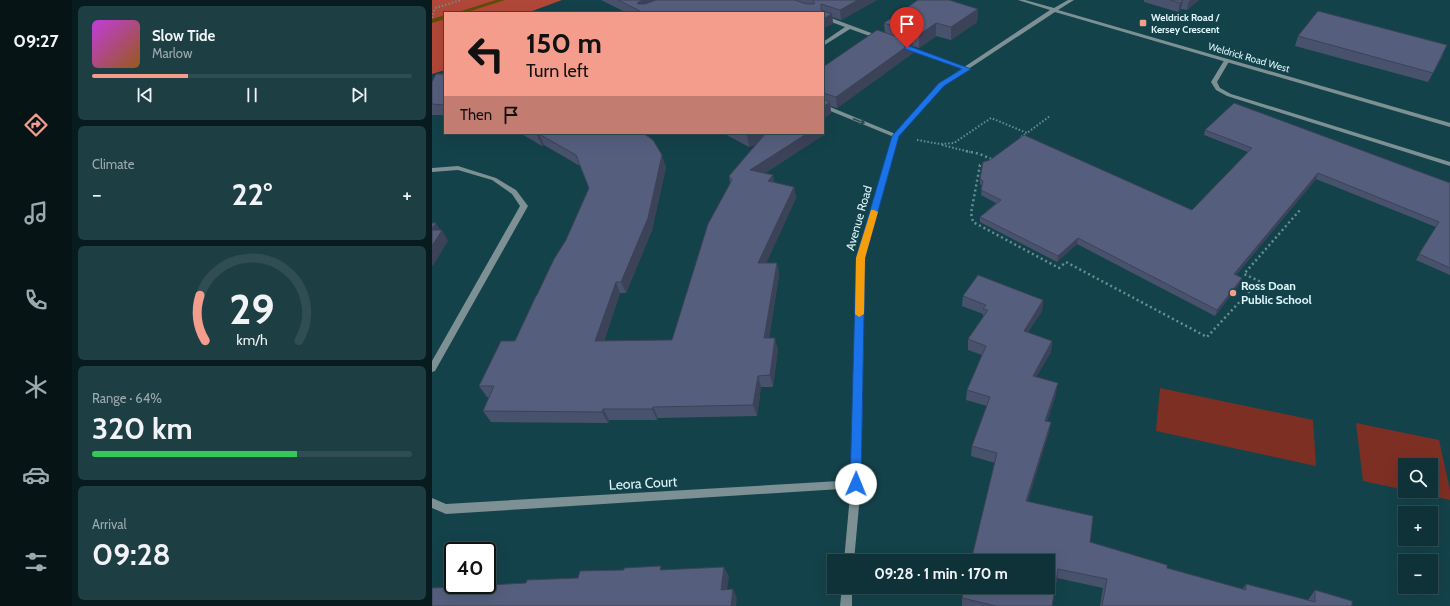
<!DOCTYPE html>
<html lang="en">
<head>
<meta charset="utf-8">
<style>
  body { margin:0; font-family:Cabin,sans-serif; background:#1d3e43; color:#f1f3f6; height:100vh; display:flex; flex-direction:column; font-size:15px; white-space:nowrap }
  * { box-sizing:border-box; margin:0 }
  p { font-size:13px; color:#9baaae }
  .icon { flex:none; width:22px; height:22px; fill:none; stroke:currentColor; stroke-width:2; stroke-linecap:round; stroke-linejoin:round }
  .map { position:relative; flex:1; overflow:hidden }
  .panel { display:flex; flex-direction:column; gap:6px; padding:6px; background:#081c1f; width:360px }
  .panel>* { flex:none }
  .hud { position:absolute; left:12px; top:12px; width:380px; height:122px; border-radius:0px; box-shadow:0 4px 16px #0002,0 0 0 1px #2f4d53; background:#f49d8d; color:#111; overflow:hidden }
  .tools { position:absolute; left:966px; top:458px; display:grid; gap:8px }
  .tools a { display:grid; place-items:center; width:40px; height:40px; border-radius:0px; background:#0f3238; box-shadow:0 4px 16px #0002,0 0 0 1px #2f4d53; font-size:20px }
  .speed { position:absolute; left:12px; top:542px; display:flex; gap:8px; font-size:20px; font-weight:700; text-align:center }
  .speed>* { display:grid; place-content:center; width:52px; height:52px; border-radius:50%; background:#0f3238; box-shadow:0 4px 16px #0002,0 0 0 1px #2f4d53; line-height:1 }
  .speed .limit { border:2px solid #111; border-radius:6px; background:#fff; color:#111 }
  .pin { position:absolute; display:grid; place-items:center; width:34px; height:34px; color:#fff; margin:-41px -17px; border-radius:50% 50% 50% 0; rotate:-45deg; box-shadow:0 0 4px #0007 }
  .pin .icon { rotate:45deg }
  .me { position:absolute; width:44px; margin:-22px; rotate:1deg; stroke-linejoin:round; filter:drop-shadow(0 0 3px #0008) }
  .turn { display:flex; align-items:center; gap:14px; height:84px; padding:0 16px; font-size:18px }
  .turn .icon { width:52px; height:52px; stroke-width:2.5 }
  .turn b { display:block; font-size:28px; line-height:34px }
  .then { display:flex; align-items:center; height:38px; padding:0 16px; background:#0003; gap:8px; font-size:15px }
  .big { font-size:30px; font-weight:700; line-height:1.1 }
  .panel .widget { flex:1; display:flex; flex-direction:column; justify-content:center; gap:6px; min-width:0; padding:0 14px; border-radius:6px; background:#1d3e43 }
  .panel .dial { align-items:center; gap:0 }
  .dial svg { height:104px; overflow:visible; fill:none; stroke:#2f4d53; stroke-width:7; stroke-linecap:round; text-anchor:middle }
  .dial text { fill:#f1f3f6; stroke:none }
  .song { display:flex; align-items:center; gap:12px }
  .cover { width:48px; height:48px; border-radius:6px; background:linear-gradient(135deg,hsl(290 70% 55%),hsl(30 70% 35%)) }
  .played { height:4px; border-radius:2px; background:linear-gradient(90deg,#f49d8d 30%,#2f4d53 30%) }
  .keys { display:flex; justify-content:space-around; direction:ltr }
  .heat { display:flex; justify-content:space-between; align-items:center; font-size:22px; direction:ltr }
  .charge { height:6px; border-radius:3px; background:linear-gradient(90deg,#34c759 64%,#2f4d53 0) }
  .trip { position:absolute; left:395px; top:554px; width:228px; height:40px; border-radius:0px; background:#0f3238; box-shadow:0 4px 16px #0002,0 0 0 1px #2f4d53; font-weight:700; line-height:40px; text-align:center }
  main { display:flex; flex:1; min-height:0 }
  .tabs { display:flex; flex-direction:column; width:72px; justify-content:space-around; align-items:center; background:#061416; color:#9baaae }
  .tabs .icon { width:28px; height:28px }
  .tabs .current { color:#f49d8d }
  .tabs b { font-size:18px; color:#f1f3f6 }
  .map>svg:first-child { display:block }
</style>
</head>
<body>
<main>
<nav class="tabs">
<b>09:27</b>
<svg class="icon current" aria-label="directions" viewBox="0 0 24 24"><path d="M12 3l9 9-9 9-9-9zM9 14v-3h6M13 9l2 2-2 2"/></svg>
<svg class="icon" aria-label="music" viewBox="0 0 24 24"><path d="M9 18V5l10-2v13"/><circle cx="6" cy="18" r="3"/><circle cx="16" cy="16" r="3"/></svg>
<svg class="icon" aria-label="phone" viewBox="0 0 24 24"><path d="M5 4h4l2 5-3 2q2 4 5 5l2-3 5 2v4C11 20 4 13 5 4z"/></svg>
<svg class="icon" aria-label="climate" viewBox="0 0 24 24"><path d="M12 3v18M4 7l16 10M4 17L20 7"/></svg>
<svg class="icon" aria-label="car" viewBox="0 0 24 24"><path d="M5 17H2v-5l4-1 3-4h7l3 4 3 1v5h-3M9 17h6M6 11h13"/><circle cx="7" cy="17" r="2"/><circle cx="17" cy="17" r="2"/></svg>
<svg class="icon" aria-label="filters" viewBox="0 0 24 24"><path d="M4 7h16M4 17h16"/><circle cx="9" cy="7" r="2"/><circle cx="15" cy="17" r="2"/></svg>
</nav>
<section class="panel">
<div class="widget">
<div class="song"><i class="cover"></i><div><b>Slow Tide</b><p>Marlow</p></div></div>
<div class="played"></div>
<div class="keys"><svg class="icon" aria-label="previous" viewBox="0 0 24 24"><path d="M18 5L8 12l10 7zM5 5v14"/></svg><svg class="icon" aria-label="pause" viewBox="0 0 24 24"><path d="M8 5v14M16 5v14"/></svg><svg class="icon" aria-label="next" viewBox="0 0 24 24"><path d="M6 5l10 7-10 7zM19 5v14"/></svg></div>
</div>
<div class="widget"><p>Climate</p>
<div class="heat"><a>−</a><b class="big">22°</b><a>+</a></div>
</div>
<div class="widget dial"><svg viewBox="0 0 100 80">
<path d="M14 69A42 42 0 1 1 86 69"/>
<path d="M14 69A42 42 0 0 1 10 34" stroke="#f49d8d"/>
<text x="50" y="56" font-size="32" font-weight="700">29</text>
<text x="50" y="72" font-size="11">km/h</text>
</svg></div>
<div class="widget"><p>Range · 64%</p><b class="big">320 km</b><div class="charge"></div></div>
<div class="widget"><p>Arrival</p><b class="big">09:28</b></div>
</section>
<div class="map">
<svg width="1018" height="606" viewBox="0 0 1018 606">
  <rect width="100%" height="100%" fill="#14424a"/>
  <!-- green -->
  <g fill="#7e2f24">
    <polygon points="728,388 881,420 884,466 724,431"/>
    <polygon points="924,423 1007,440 1018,490 1018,500 978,491 999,491 999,465 973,465 973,490 931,481"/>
  </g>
  <!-- forest -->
  <polygon fill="#b14839" points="0,0 130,0 95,13 13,13 13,70 0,74"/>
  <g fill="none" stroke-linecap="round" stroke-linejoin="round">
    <!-- stream -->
    <g fill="#614d07" fill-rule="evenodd">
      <polygon points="64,0 73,0 32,13 23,13"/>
      <polygon points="13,15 13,19 0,23 0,19"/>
    </g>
    <!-- path-far1 -->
    <g stroke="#698e95" stroke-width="2" stroke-dasharray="1.5 2" stroke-linecap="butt">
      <polyline points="0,18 3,8 29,0"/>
      <polyline points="589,137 595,133"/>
      <polyline points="485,140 508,144 522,143 559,118 595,133 618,116"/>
      <polyline points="510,145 538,152"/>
    </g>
    <!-- path -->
    <g stroke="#698e95" stroke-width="2.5" stroke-dasharray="2 3" stroke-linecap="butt">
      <polyline points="534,151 548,154 559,159"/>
      <polyline points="553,164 548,165 539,213 541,222 627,268 634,262 775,337 827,281 812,274 868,210"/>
    </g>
    <!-- service -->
    <polygon fill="#7d9094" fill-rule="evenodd" points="793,59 798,60 785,82 788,88 799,94 1018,162 1018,166 795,96 784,90 779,82"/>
    <!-- minor -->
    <g fill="#7d9094" fill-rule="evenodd">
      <polygon points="391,15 450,37 451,38 446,39 418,29 391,46 391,42 413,27 391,19"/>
      <polygon points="469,45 473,45 539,69 534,70 469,47"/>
      <polygon points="391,104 466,135 467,136 466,137 462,137 391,108"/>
      <polygon points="26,166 64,178 84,190 96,206 3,371 0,372 0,361 88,206 80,194 60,180 26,170 0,172 0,168"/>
      <polygon points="424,480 427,481 429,484 427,487 424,488 14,514 0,508 0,498 14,504"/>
    </g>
    <!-- tertiary -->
    <g fill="#7d9094" fill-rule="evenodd">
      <polygon points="586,0 593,0 622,8 636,0 642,0 626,10 1018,123 1018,127 623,12 512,85 467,136 433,258 429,484 422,561 412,561 419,484 425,258 461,136 508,83 618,10"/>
      <polygon points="410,587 420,587 420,606 408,606"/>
    </g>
  </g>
  <!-- wall -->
  <g fill="#49526c">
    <polygon points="169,0 445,0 409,20 400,17 401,24 391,13 195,13"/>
    <polygon points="712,0 767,0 755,10 749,9 746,12 712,2"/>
    <polygon points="546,9 545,22 519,40 504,36 487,48 481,46 481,53 405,108 398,106 399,113 391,119 391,67 453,33 452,23"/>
    <polygon points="866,36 1011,55 996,82 863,46"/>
    <polygon points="13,74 13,115 0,115 0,82"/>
    <polygon points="773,130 1018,183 1018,275 984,260 1004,227 884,179 804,275 810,278 808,283 783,316 645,244 625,262 548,222 548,217 564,203 549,195 550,186 548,184 548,179 760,210 816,152 772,135"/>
    <polygon points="88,133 211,133 234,167 220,230 194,293 188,293 172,341 240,340 298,183 297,176 324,144 317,147 291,133 391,133 393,134 333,173 342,182 362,187 364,198 334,263 345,263 347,275 337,338 346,349 341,387 329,387 325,416 226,418 225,420 177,420 176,423 59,422 51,411 57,397 55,397 47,386 83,341 105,295 134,240 157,188 148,166 112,145 110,146"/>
    <polygon points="531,296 611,300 610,311 596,332 620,341 619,352 604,377 624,394 615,421 619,422 617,432 595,501 658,542 735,568 811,589 814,584 876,600 883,590 920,606 668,606 671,588 625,578 620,606 530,606 530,598 563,463 539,456 540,446 555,406 534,400 535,390 550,355 536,350 536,339 551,318 551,314 530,306"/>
  </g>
  <!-- shaded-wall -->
  <g fill="#3c4258">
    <polygon points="211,0 236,0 210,12 205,3"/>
    <polygon points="426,0 445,0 409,20 408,10"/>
    <polygon points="751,0 749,9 746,12 748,3"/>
    <polygon points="758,0 767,0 755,10 757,1"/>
    <polygon points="546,9 545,22 519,40 519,27"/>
    <polygon points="400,14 401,24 391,29 391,19"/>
    <polygon points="504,23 504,36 487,48 487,35"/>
    <polygon points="481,42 481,53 405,108 404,97"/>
    <polygon points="398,102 399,113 391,119 391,107"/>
    <polygon points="391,123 393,134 320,181 318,170 376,133 391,133"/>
    <polygon points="323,133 339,133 340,139 317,147 315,135"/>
    <polygon points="107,134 112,145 110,146 105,135"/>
    <polygon points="230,155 234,167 220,230 194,293 189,282"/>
    <polygon points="886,173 884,179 800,279 802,274"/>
    <polygon points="341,175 343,186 336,181"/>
    <polygon points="362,187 364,198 329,275 326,263"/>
    <polygon points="4,223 9,231 10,230 16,241 1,266 0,264 0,229"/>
    <polygon points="646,238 645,244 625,262 626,256"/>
    <polygon points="345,263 347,275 335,350 332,338"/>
    <polygon points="810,278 808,283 783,316 785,310"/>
    <polygon points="184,282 188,293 168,352 163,341"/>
    <polygon points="611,300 610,311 590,341 592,331"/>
    <polygon points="343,338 346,349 341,387 338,375"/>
    <polygon points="620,341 619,352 599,386 601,376"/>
    <polygon points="326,376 329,387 325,416 321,405"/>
    <polygon points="626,383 624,394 612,431 613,421"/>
    <polygon points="221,407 226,418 225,420 220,409"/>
    <polygon points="171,409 177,420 176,423 170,412"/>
    <polygon points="619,422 617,432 593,511 594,501"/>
    <polygon points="292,567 297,576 294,598 289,590"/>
    <polygon points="301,589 305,598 304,606 299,606"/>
  </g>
  <!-- building -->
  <g fill="#555f7d" stroke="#3c4258">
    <polygon points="186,0 211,0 205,3 206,4 213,4 224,0 363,0 374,4 382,4 383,3 380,0 426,0 408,10 389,4 389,10 400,14 391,19 391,13 212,13"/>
    <polygon points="486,0 517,0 546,9 519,27 504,23 487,35 452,23"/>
    <polygon points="738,0 751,0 748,3"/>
    <polygon points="886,11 1015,45 1001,73 866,36"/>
    <polygon points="445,30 481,42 404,97 391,93 391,67"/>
    <polygon points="4,74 13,74 13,105 0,104 0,82"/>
    <polygon points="391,99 398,102 391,107"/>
    <polygon points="802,103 1018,183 1018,268 987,254 1007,222 886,173 802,274 810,278 785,310 646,238 626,256 548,217 569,200 549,190 551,181 548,179 551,162 558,160 592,135 760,210 820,148 773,130"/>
    <polygon points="102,133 211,133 221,140 230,155 216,218 189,282 184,282 163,341 240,340 276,224 300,180 297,176 334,133 376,133 318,170 341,175 336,181 362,187 326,263 345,263 332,338 343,338 338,375 326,376 321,405 221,407 220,409 171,409 170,412 51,411 62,386 47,386 69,341 83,341 104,296 105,295 122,259 134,240 157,188 144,155 107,134 105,135"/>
    <polygon points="310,133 323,133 315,135"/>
    <polygon points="0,223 4,223 0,229"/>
    <polygon points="0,230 10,230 0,246"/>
    <polygon points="546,275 611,300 592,331 620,341 601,376 626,383 613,421 619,422 594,501 661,516 658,542 735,565 735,568 814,590 814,584 883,602 883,590 920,601 920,606 670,606 675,579 626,569 620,606 564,606 530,598 533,587 616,587 616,561 539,561 565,453 540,446 558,397 535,390 554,346 536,339 556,310 551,309 554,305 531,296"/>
    <polygon points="229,566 228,570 292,567 289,590 301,589 299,606 0,606 0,588 94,583 95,580 146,578 148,571 192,570 192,568"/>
  </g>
  <!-- one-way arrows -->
  <defs><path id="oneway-shaft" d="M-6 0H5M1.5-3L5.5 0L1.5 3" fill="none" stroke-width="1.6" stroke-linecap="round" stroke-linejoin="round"/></defs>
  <use stroke="#244e55" href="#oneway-shaft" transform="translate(427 121) rotate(22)"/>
  <!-- route -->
  <polygon fill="#1a73e8" stroke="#114b97" points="473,46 477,46 539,69 512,86 467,136 433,258 429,484 428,487 424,489 420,487 418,484 424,258 460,136 507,83 530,69 473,49"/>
  <!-- slow -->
  <polygon fill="#f59e0b" points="439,210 442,210 446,212 433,258 432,314 427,317 423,314 424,258"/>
  <!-- markers -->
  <g fill="#f49d8d" stroke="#14424a" stroke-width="1.5">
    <rect x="707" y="19" width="8" height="8" rx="2"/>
    <circle cx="801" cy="293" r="4"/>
  </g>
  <g text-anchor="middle" stroke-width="4" stroke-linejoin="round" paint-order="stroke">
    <!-- far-poi labels -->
    <g font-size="10" font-weight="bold" fill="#ddf5fa" stroke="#14424a" text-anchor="start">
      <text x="719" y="21">Weldrick Road /<tspan x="719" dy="12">Kersey Crescent</tspan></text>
    </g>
    <!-- far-street labels -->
    <g font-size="10" fill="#ddf5fa" stroke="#14424a">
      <text transform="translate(817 57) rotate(16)" y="4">Weldrick Road West</text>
    </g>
    <!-- street labels -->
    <g font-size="12" fill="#ddf5fa" stroke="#14424a">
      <text transform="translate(427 218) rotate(-74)" y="4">Avenue Road</text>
    </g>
    <!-- poi labels -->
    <g font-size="12" font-weight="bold" fill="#ddf5fa" stroke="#14424a" text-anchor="start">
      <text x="809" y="290">Ross Doan<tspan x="809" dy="14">Public School</tspan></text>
    </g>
    <!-- near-street labels -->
    <g font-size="14" fill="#ddf5fa" stroke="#14424a">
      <text transform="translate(211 483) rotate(-3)" y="5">Leora Court</text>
    </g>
  </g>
</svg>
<div class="tools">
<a><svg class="icon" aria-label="search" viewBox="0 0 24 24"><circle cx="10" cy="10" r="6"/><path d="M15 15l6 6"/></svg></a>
<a>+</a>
<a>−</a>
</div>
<div class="speed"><div class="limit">40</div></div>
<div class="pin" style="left:475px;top:48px;background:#d93025"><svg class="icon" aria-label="arrive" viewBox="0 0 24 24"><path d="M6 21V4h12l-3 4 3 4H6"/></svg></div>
<svg class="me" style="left:424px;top:484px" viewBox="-20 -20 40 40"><circle r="19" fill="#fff"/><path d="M0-13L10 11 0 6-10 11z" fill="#1a73e8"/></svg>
<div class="trip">09:28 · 1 min · 170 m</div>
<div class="hud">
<div class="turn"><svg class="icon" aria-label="left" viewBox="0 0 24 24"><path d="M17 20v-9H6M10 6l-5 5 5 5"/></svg><div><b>150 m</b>Turn left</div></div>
<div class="then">Then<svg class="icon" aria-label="arrive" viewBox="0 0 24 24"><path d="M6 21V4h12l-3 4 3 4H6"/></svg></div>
</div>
</div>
</main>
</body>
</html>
